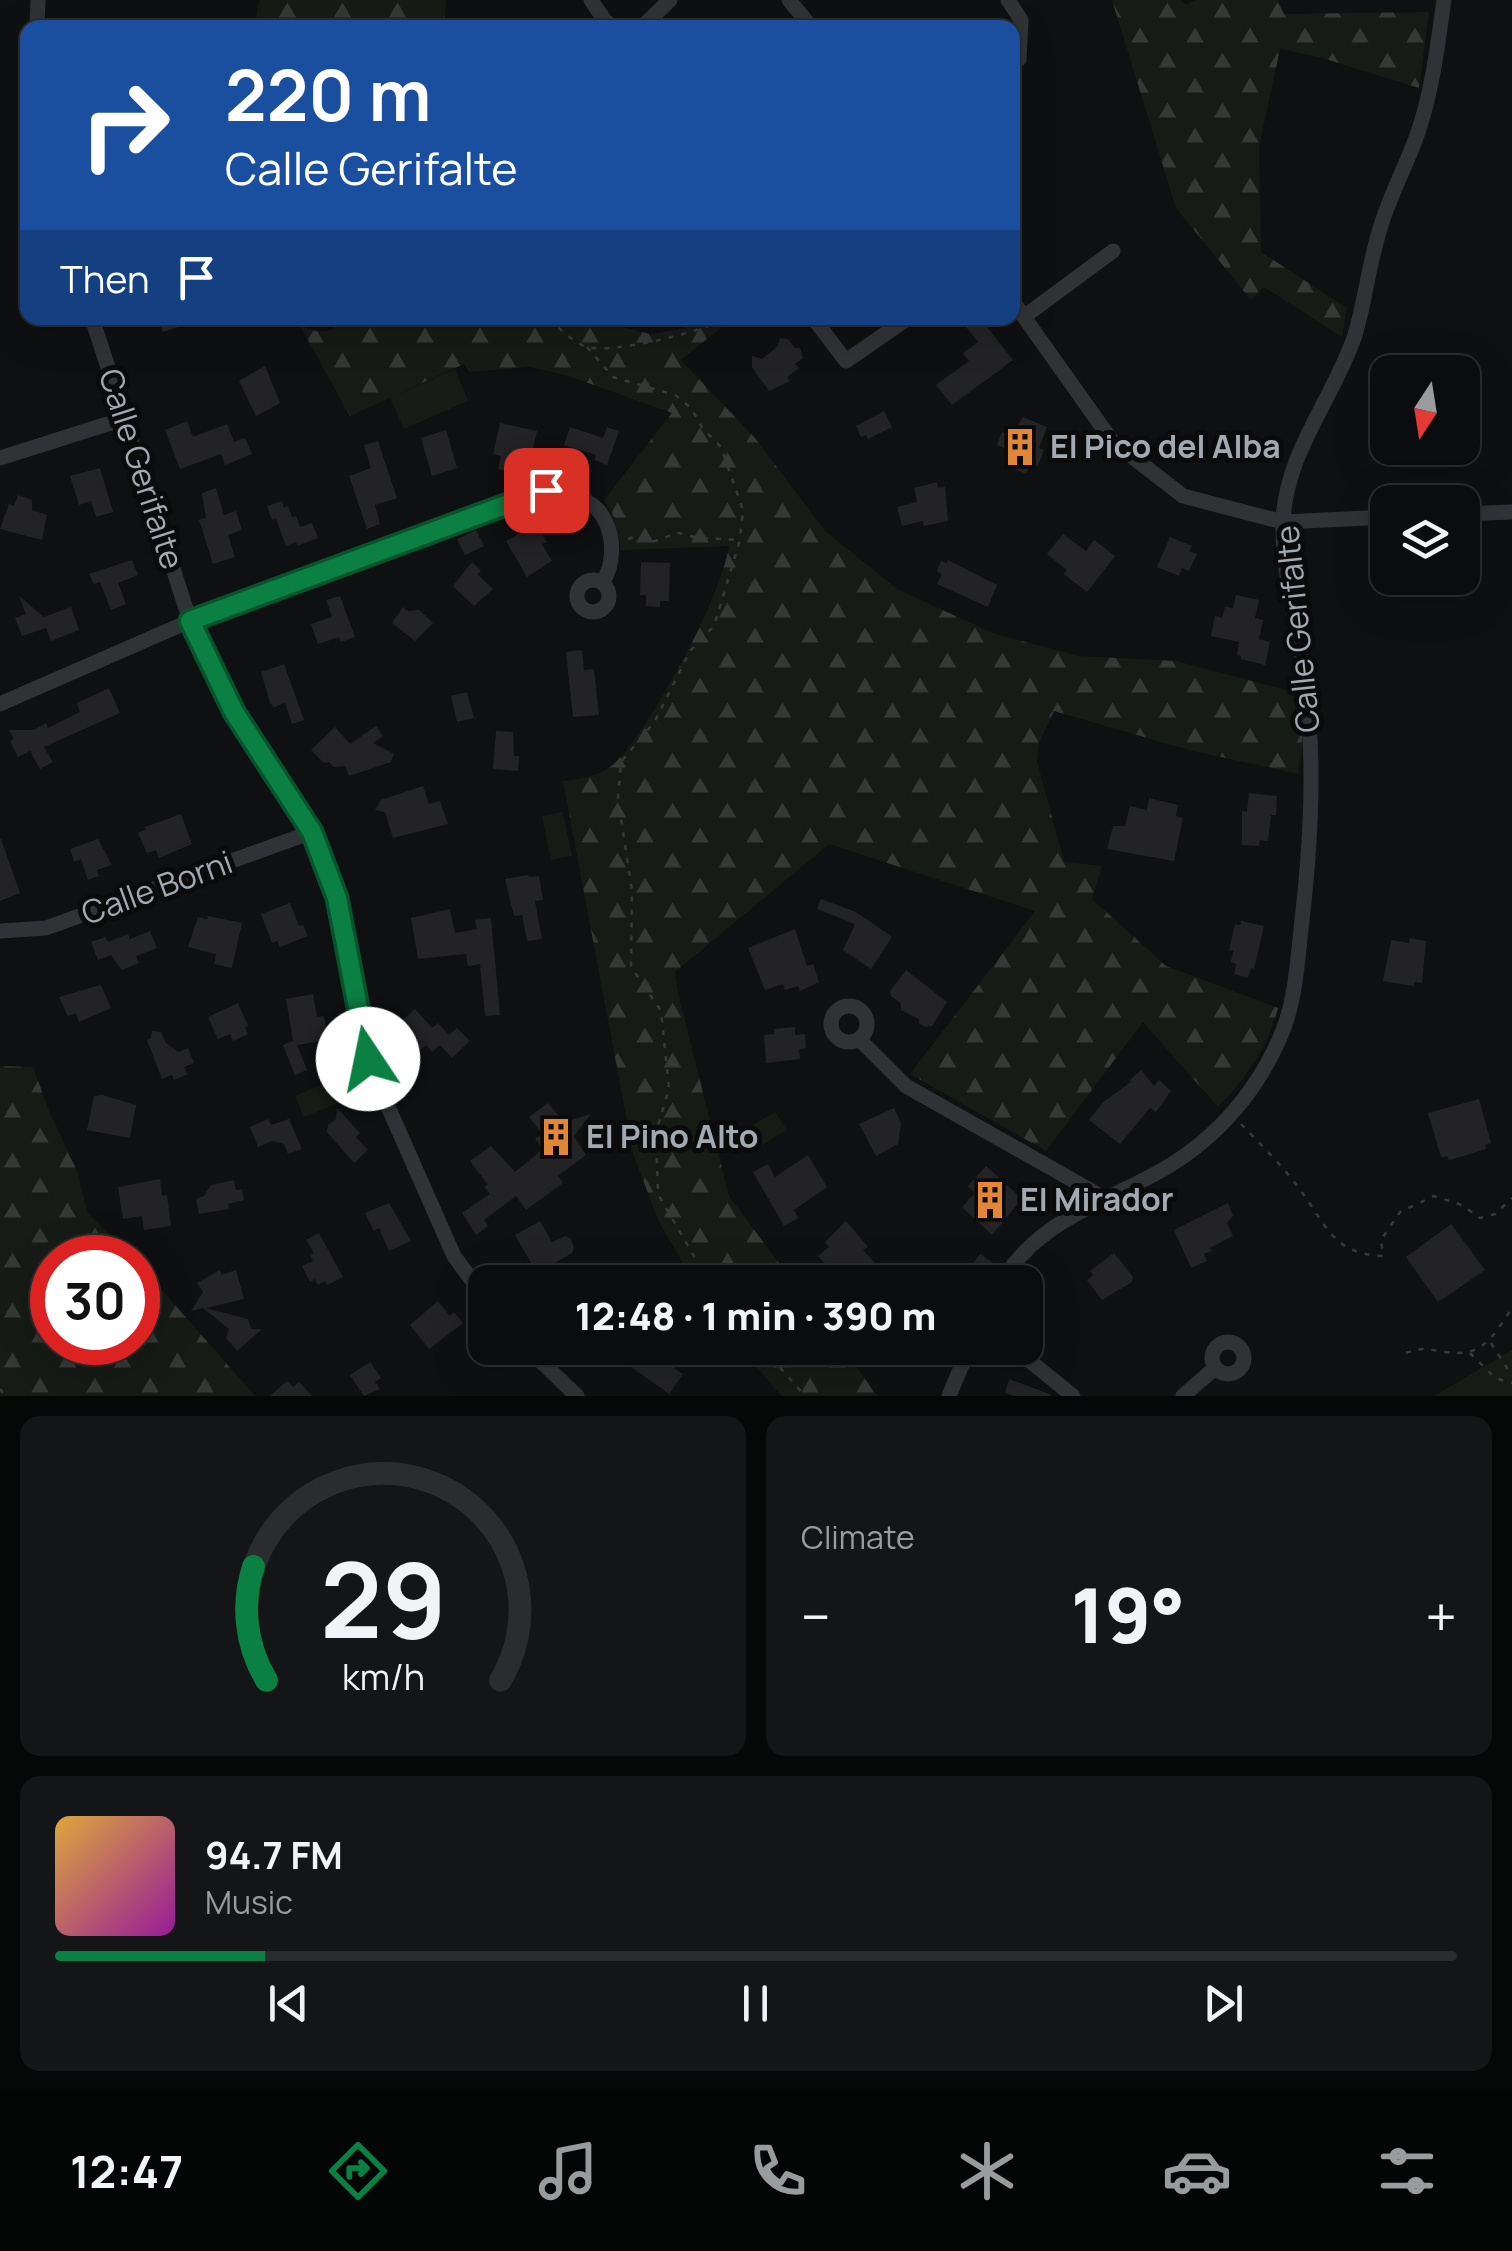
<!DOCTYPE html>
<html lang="en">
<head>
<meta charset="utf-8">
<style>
  body { margin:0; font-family:Manrope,sans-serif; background:#141516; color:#f1f3f6; height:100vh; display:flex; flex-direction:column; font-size:38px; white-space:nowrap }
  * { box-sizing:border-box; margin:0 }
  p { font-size:32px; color:#9a9b9d }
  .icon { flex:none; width:55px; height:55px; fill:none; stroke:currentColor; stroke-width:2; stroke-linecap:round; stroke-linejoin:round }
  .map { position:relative; height:1396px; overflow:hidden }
  .drawer { display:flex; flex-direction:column; gap:20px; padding:20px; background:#060707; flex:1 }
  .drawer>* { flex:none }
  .guide { position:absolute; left:20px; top:20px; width:1000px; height:305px; border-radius:20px; box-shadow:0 10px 40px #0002,0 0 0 2px #2b2c2e; background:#1a4fa0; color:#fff; overflow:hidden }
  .needle { width:65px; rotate:192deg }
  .tools { position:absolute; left:1370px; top:355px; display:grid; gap:20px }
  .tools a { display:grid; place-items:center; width:110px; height:110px; border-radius:20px; background:#0b0c0d; box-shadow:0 10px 40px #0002,0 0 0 2px #2b2c2e; font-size:50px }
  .speed { position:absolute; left:30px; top:1235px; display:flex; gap:20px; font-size:50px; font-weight:700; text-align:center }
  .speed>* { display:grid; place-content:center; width:130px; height:130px; border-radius:50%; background:#0b0c0d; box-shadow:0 10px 40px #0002,0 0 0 2px #2b2c2e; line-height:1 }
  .speed .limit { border:15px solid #d22; background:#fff; color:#111 }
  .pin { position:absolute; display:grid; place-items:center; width:85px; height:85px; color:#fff; margin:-42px; border-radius:20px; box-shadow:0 5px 15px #0006 }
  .me { position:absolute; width:110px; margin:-55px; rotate:349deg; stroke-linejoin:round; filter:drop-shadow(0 0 8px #0008) }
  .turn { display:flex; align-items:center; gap:35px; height:210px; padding:0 40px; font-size:45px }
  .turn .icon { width:130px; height:130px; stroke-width:2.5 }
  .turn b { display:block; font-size:70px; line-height:85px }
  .then { display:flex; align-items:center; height:95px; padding:0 40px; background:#0003; gap:20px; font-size:38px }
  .big { font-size:75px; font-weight:800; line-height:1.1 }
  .drawer .card { flex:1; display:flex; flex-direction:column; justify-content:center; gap:15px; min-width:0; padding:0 35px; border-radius:20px; background:#141516 }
  .drawer .dial { align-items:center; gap:0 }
  .dial svg { height:260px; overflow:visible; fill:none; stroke:#2b2c2e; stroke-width:7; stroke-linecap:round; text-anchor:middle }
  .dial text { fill:#f1f3f6; stroke:none }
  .song { display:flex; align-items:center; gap:30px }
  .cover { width:120px; height:120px; border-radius:15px; background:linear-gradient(135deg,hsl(40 70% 55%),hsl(300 70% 35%)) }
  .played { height:10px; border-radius:5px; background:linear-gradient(90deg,#0b8043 15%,#2b2c2e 15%) }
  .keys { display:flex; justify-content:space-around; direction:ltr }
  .heat { display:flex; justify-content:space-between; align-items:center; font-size:55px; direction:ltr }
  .drawer .tiles { flex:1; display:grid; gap:20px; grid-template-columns:1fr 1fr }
  .card:last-child { grid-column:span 2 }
  .trip { position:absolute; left:468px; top:1265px; width:575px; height:100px; border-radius:20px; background:#0b0c0d; box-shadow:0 10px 40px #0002,0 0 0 2px #2b2c2e; font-weight:800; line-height:100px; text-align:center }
  .tab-bar { display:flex; height:160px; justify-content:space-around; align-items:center; background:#040505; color:#9a9b9d }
  .tab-bar .icon { width:70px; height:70px }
  .tab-bar .on { color:#0b8043 }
  .tab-bar b { font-size:45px; color:#f1f3f6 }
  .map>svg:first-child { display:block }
</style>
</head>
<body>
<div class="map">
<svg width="1512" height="1396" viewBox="0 0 1512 1396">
  <defs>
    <pattern id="forest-firs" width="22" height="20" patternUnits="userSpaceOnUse" patternTransform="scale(2.5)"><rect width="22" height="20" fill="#161b16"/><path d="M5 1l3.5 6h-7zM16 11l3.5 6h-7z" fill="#353936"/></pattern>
  </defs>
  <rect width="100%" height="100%" fill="#0f1011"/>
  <!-- grass -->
  <g fill="#161b16">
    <polygon points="455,369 468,401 404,429 390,398"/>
    <polygon points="563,812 572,856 551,860 542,816"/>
    <polygon points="334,1079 343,1101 304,1117 295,1096"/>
    <polygon points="775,1112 787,1130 751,1152 740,1133"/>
    <polygon points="1512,1350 1512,1396 1434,1396"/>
  </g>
  <!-- forest -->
  <g fill="url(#forest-firs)">
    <polygon points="259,0 446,0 444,27 255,27"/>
    <polygon points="1112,0 1181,0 1186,5 1195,0 1278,0 1284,14 1429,12 1419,88 1319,57 1280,49 1259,147 1261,252 1347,308 1342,337 1264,287 1251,300 1176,208"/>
    <path d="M342,318H585L650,334L676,330L716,318H733L681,360L755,438L825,531L897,589L995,634L1079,656L1176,661L1298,693L1303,732L1299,774L1189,750L1054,711L1039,742L1037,761L1064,862L1102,866L1092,899L1166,966L1278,1008C1268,1048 1246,1078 1218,1107L1143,1022L1046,1151L910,1074L1035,911L829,844L675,972L678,993L729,1196L793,1282H694L658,1220L633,1153L563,781C580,779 601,776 614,764C651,729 722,595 729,546L621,550L614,517L604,500L672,413L566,375L529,367L469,372L464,364L350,416L299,324C316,334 332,336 342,318Z"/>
    <polygon points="0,1066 33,1067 49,1111 77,1171 87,1212 132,1257 52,1258 52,1342 138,1342 138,1263 255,1396 0,1396"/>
    <polygon points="740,1348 842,1348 878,1396 782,1396"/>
  </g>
  <!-- building -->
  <g fill="#232325">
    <polygon points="158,318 200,318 200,320 163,332"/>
    <polygon points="980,318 1013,360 952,405 936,385 969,361 963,353 978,342 966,327"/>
    <polygon points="780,338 788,339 795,348 800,348 803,358 795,364 799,368 787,377 790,381 769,391 752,367 752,356 762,359 777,347"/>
    <polygon points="265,366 280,403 256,416 239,381"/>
    <polygon points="884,411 892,427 868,439 866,435 861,437 856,426"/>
    <polygon points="1023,417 1047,427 1039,448 1044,450 1038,466 1031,463 1026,474 1006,465 1012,452 997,445 1002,432 1011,436"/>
    <polygon points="187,421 193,437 227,424 234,442 245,438 252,454 225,465 221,454 180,469 165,430"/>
    <polygon points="500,423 537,431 531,458 526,457 522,475 498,469 501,456 493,454"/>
    <polygon points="570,427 603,438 607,427 619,431 607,465 595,460 596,455 564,445"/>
    <polygon points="446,430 457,468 432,476 421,438"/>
    <polygon points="378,441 397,498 375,505 380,524 367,529 349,476 371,468 364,445"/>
    <polygon points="100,468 113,512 96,517 91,501 79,505 70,476"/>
    <polygon points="937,482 938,488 945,487 948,521 924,526 923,521 902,526 897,507 917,502 914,488"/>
    <polygon points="216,488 224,515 236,511 242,530 228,535 235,557 213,564 199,520 206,518 202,493"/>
    <polygon points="18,495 32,500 32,510 47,515 42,540 0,529 9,504 14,506"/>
    <polygon points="282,501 284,508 288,506 292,517 296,516 300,527 312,523 318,538 297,546 296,542 286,546 276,519 272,520 267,506"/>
    <polygon points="533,526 538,526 547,542 542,544 552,561 527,577 506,541"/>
    <polygon points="476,530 484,546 465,555 457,539"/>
    <polygon points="1063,534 1086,551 1094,540 1115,556 1087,592 1064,574 1067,570 1047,554"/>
    <polygon points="1170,537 1192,546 1189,551 1197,554 1189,571 1182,568 1179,576 1157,567"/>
    <polygon points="132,560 138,575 118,583 126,604 111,610 100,582 94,584 89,574"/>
    <polygon points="948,560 997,585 988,607 937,584 942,574 937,571 941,561 946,563"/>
    <polygon points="472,562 481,571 477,574 493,589 474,606 453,586"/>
    <polygon points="641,562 670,563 669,601 660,601 660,607 646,606 646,595 640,595"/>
    <polygon points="1236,595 1259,600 1255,618 1263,620 1259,639 1270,642 1265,665 1241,659 1241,656 1237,655 1239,642 1211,636 1215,616 1222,618 1225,607 1233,608"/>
    <polygon points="19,596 44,617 71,607 79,630 51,641 46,628 22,636 15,618 26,614"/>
    <polygon points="340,596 355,637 341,642 339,637 318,644 311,624 332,617 326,600"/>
    <polygon points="403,607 408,611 419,610 433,623 415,641 392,623"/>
    <polygon points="582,650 584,670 594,669 599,715 573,717 566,652"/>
    <polygon points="284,664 304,720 292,724 285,703 274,707 270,703 261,672"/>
    <polygon points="109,688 120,713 44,747 53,762 40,769 30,751 18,757 10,741 14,739 9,730 34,730 46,723 48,728 80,712 77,703"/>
    <polygon points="467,692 474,718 457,722 451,696"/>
    <polygon points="376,726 383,736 373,743 394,754 391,762 349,776 345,766 334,767 329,762 324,763 311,750 335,727 350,744"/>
    <polygon points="496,731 513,732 514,756 519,756 518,771 493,769"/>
    <polygon points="423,786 429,804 440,801 448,824 393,838 385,812 375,810 381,800"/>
    <polygon points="1249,793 1277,796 1276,815 1271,815 1268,841 1260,840 1259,846 1242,845 1242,811 1247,812"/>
    <polygon points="1149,798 1178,805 1176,816 1183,818 1174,861 1107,849 1113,826 1125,826 1130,806 1147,810"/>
    <polygon points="181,814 192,844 159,858 156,850 147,853 138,833 146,830 145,827"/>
    <polygon points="1,839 20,893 0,901 0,839"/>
    <polygon points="98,839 112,865 97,870 99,876 88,880 81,859 74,862 70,849"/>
    <polygon points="528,875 529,877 539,876 543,900 535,901 542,939 527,941 522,915 514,916 505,879"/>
    <polygon points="821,899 856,912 892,937 871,969 843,950 855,924 817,909"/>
    <polygon points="290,903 299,926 303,925 308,936 280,947 277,941 272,943 261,914"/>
    <polygon points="450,909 455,933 477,929 475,920 491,918 500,1015 485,1016 480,964 468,966 466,954 418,959 411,918"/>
    <polygon points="208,916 242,923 232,968 214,964 216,954 188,947 198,917 207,919"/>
    <polygon points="1241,921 1264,926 1254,969 1251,968 1248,978 1234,974 1236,964 1231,962 1233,951 1229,950 1235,924 1240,925"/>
    <polygon points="795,929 807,966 813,964 819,982 800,991 798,986 785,990 783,984 765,990 748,948"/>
    <polygon points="150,931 157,948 136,956 139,963 122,970 111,955 98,960 91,942 105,937 108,942 128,934 130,939"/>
    <polygon points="1410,938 1426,941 1422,983 1414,982 1414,986 1383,981 1391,940 1409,943"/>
    <polygon points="906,970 947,1002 932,1026 925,1027 919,1023 919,1019 901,1010 901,1003 891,996 890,991"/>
    <polygon points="101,985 111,1008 79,1022 76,1013 68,1016 59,997"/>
    <polygon points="313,994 317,1017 324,1016 328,1040 297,1045 307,1070 295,1075 283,1045 293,1041 286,999"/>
    <polygon points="238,1003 248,1026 245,1027 248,1034 233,1041 230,1034 218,1039 208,1017"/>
    <polygon points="415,1009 432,1028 438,1023 449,1035 457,1028 470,1041 452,1058 440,1045 432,1052 426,1045 420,1050 397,1025"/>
    <polygon points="795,1027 795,1035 805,1034 806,1048 799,1049 800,1059 766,1063 764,1035 774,1034 774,1029"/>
    <polygon points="152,1031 161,1032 166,1043 178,1052 188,1048 194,1063 184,1067 188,1074 174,1080 172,1075 162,1079 147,1040 151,1038"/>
    <polygon points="1141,1070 1154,1086 1159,1080 1171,1091 1156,1112 1150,1108 1120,1144 1089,1120 1103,1102 1131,1082 1130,1080"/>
    <polygon points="102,1095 136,1105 130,1138 87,1130 94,1096"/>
    <polygon points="1479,1099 1491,1143 1485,1145 1486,1149 1467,1155 1449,1160 1447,1156 1441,1157 1428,1113"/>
    <polygon points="548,1103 564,1122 591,1114 574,1136 586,1155 558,1176 563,1183 526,1210 516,1196 484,1220 488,1226 476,1235 462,1213 490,1194 484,1187 488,1185 470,1161 491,1146 515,1172 543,1149 535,1139 542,1134 529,1117"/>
    <polygon points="337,1108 360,1133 356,1137 368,1150 354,1163 327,1132 328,1125 336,1119"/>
    <polygon points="894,1108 901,1123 898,1144 876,1156 859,1124"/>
    <polygon points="268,1119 271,1125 289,1119 302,1149 288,1154 284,1144 272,1141 258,1147 250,1127"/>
    <polygon points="808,1155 827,1187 794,1210 798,1218 784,1226 753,1172 768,1164 775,1177"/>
    <polygon points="986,1166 1022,1199 992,1235 962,1207 975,1193 968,1186"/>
    <polygon points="160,1179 162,1196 167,1195 171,1226 144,1230 142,1216 123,1219 118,1187"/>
    <polygon points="234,1180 236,1190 242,1189 244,1200 228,1204 229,1209 199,1214 196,1199 204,1196 211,1185"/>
    <polygon points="389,1203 411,1241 389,1251 379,1228 374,1231 365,1213"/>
    <polygon points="1228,1203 1233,1216 1227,1223 1233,1236 1210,1248 1212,1251 1204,1254 1207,1261 1191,1268 1174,1230"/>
    <polygon points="540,1221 552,1242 566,1236 571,1239 574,1248 572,1253 537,1273 515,1235"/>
    <polygon points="846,1221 868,1247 863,1250 884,1273 873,1282 864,1275 854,1282 839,1265 832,1271 818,1256 829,1247 825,1242"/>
    <polygon points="1451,1224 1485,1270 1438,1302 1406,1257"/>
    <polygon points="319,1233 343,1277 327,1285 325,1281 318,1285 315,1279 310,1282 302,1266 313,1261 310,1255 314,1253 306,1240"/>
    <polygon points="1114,1253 1133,1277 1132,1282 1102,1300 1087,1280 1093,1275 1090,1271"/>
    <polygon points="980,1254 992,1262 978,1282 960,1282"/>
    <polygon points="220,1270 221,1275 236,1270 244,1299 206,1308 248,1319 251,1329 262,1329 237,1351 226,1338 229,1329 203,1308 191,1311 203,1292 197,1283"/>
    <polygon points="438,1301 450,1316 454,1312 463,1323 429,1349 410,1325"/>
    <polygon points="619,1348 658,1348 679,1362 674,1368 683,1374 669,1394 627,1364 632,1357"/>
    <polygon points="370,1362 381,1378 375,1382 380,1389 364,1396 350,1375"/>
    <polygon points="1009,1379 1052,1395 1051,1396 1014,1396 1005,1393"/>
    <polygon points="287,1381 293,1387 299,1382 312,1396 270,1396"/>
  </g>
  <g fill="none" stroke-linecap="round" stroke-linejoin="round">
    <!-- path -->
    <g stroke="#37393c" stroke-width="2.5" stroke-dasharray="5 8" stroke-linecap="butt">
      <path d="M550,318C558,328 574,343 587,347C612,354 704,332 725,318"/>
      <polyline points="587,347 613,377 675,395 691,408 703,429 721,447 743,510 740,539"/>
      <polyline points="628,539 634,537 652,542 678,533 698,538 740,540 714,626 690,651 655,721 621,762 618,799 632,891 631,967 661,1011 669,1089 656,1132 658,1194 709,1282"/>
      <path d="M1241,1124C1260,1144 1282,1165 1298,1187C1326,1223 1331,1254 1383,1256L1381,1240L1400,1212L1434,1196L1462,1205L1480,1218L1495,1214L1512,1198"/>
      <polyline points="1491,1343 1512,1376"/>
      <polyline points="763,1348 805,1396"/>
      <path d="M1406,1353C1422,1347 1428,1349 1445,1352C1483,1358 1493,1336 1512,1308"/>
      <polyline points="1470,1353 1495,1378 1512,1383"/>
      <polyline points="0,1389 5,1396"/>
    </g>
    <!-- minor -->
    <g stroke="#313235" stroke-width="15">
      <polyline points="591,0 605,21 615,28"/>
      <polyline points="789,0 812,28"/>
      <polyline points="1008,0 1021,20 1019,59 1012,62"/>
      <polyline points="37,28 38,0"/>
      <polyline points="641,28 670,0"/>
      <polyline points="1012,300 1112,441 1183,496 1283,522 1388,517"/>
      <polyline points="1025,316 1113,251"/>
      <polyline points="92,318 190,621 233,712 312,832 337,898 367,1059 454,1256 485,1298"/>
      <polyline points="813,318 846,361 908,318"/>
      <polyline points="0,458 123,419"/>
      <polyline points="1462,514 1512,512"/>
      <circle cx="593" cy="596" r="16"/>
      <path d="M0,704L190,621L546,490C563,493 584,496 597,509C615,528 616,563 602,583"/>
      <polyline points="0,931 46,928 312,832"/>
      <circle cx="849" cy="1024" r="18"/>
      <polyline points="860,1040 906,1086 1104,1198"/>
      <path d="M1002,1282C1035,1224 1097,1205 1153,1175C1210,1145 1253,1098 1279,1040C1295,1005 1297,967 1301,929C1311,844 1316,758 1304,673C1298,624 1282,573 1283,523C1285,453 1333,400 1355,335C1365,301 1369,265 1379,232C1389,195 1409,162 1420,126C1433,86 1438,42 1444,0"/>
      <circle cx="1228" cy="1358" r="16"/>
      <polyline points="527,1348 577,1396"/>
      <polyline points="1014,1348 1073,1396"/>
      <polyline points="949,1396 969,1348"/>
      <polyline points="1183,1396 1215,1368"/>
    </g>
  </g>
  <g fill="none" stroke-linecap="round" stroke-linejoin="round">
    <!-- route casing -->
    <g stroke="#07532c" stroke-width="25">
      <polyline id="route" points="368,1059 337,898 312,832 234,712 190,621 546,490"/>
    </g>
    <!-- route -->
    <use href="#route" stroke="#0b8043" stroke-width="18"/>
  </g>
  <!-- icons -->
  <defs>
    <g id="building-bare" transform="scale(3)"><path d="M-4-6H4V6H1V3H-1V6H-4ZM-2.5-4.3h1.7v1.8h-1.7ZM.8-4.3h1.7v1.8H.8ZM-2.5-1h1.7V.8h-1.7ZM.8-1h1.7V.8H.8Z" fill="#e38635" stroke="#0b0b0c" stroke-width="2.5" paint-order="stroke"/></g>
  </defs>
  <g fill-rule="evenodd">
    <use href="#building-bare" x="1020" y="447"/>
    <use href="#building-bare" x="556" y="1137"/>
    <use href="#building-bare" x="990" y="1200"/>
  </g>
  <g text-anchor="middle" stroke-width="10" stroke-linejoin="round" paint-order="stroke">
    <!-- poi labels -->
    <g font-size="32" font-weight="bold" fill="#a2a9b1" stroke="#0b0b0c" text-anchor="start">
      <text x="1050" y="458">El Pico del Alba</text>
      <text x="586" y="1148">El Pino Alto</text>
      <text x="1020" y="1211">El Mirador</text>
    </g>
    <!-- street labels -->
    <g font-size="32" fill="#a2a9b1" stroke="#0b0b0c">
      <text transform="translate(141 469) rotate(72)" y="11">Calle Gerifalte</text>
      <text transform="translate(1298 629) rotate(-96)" y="11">Calle Gerifalte</text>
      <text transform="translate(157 888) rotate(-20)" y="11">Calle Borni</text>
    </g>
  </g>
</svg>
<div class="tools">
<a><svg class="needle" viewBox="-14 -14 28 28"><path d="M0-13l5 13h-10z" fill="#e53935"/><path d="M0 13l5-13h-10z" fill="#9a9b9d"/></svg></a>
<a><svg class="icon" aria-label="layers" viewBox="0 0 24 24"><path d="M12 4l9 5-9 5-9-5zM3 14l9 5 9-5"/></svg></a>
</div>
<div class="speed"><div class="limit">30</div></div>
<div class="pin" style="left:546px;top:490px;background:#d93025"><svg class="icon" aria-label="arrive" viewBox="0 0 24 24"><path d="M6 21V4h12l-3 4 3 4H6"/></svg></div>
<svg class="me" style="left:368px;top:1059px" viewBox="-20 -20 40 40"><circle r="19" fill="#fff"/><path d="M0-13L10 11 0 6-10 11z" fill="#0b8043"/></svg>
<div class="trip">12:48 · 1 min · 390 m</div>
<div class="guide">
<div class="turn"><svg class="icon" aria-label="right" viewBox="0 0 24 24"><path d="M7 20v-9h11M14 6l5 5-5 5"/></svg><div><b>220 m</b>Calle Gerifalte</div></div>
<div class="then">Then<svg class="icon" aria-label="arrive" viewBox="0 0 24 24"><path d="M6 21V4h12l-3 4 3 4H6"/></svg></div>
</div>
</div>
<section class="drawer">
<div class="tiles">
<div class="card dial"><svg viewBox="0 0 100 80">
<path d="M14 69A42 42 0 1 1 86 69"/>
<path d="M14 69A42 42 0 0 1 10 34" stroke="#0b8043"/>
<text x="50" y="56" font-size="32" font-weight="700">29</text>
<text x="50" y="72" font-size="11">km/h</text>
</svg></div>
<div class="card"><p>Climate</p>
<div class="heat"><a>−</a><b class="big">19°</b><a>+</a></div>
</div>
<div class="card">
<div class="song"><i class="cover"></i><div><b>94.7 FM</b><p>Music</p></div></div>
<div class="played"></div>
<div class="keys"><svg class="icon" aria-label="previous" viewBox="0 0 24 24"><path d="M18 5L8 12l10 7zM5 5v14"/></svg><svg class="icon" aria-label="pause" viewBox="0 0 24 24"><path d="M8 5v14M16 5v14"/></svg><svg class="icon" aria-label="next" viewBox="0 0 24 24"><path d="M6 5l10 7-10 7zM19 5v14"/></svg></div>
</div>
</div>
</section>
<nav class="tab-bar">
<b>12:47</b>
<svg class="icon on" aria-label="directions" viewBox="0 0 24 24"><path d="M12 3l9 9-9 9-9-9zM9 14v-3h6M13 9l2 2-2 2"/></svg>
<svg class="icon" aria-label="music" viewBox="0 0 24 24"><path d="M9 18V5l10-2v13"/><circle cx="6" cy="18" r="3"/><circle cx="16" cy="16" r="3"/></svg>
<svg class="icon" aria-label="phone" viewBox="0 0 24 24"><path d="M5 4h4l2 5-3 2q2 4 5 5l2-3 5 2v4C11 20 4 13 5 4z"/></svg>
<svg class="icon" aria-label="climate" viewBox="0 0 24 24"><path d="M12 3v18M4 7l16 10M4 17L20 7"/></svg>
<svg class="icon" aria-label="car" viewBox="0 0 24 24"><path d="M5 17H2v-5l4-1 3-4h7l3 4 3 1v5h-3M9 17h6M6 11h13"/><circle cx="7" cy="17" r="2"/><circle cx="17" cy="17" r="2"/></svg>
<svg class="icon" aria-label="filters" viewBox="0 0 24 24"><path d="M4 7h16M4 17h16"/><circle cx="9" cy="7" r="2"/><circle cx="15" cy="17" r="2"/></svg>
</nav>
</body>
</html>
